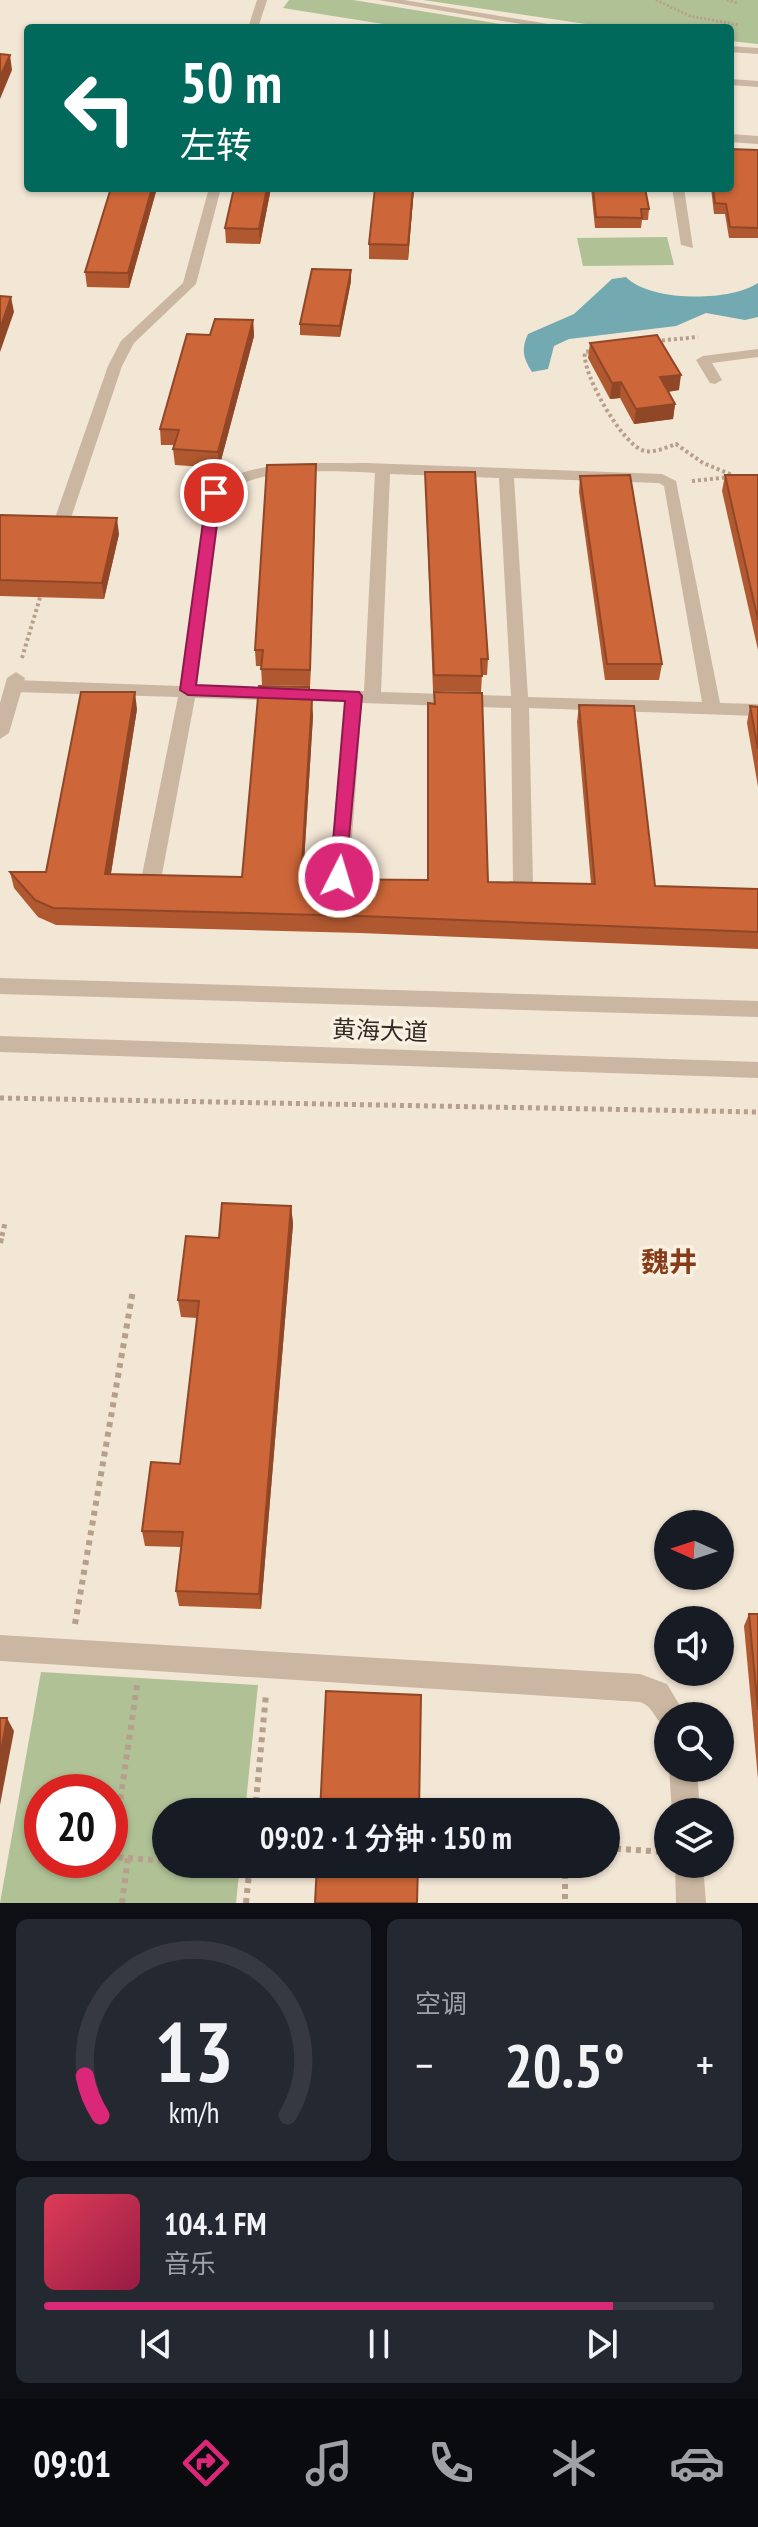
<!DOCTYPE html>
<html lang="zh">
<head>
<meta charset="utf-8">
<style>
  body { margin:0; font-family:"PT Sans Narrow","Noto Sans SC",sans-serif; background:#242831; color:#f1f3f6; height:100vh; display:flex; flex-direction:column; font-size:30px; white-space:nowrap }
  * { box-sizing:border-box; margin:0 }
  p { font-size:26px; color:#9ea1a6 }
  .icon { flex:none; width:44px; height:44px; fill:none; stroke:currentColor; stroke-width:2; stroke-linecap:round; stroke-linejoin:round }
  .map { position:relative; height:1903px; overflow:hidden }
  .details { display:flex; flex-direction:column; gap:16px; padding:16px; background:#0d0f14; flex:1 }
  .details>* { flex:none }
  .guide { position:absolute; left:24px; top:24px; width:710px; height:168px; border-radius:8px; box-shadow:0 2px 6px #0004; background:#00695c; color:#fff; overflow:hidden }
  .needle { width:52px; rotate:273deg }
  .controls { position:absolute; left:654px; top:1510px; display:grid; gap:16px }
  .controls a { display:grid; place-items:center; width:80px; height:80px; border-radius:50%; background:#171b24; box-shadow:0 2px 6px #0004; font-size:40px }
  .speed { position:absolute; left:24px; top:1774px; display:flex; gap:16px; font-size:40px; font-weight:700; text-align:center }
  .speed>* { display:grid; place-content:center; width:104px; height:104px; border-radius:50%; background:#171b24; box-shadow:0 2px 6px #0004; line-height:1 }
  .speed .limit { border:12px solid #d22; background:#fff; color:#111 }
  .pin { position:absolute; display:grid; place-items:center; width:68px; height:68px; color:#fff; margin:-34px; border:4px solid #fff; border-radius:50%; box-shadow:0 2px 8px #0007 }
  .me { position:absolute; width:88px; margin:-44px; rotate:5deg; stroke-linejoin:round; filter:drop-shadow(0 0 6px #0008) }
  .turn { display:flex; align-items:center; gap:28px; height:168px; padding:0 24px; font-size:36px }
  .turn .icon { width:104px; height:104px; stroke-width:2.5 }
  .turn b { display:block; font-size:56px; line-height:68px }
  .big { font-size:60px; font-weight:600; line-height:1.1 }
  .details .widget { flex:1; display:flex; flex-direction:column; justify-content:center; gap:12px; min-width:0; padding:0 28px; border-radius:12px; background:#242831 }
  .details .dial { align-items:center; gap:0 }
  .dial svg { height:208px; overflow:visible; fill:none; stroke:#363941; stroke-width:7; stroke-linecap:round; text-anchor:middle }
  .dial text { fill:#f1f3f6; stroke:none }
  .song { display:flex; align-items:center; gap:24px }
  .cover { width:96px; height:96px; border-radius:12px; background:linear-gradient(135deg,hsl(350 70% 55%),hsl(340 70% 35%)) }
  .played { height:8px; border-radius:4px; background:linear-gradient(90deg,#db2777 85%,#363941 85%) }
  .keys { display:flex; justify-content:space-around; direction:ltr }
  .heat { display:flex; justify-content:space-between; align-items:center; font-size:44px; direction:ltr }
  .details .tiles { flex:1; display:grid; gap:16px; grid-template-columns:1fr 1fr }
  .widget:last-child { grid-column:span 2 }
  .trip { position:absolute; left:152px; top:1798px; width:468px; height:80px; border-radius:40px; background:#171b24; box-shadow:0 2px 6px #0004; font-weight:600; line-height:80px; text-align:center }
  .dock { display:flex; height:128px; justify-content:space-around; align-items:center; background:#090b0e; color:#9ea1a6 }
  .dock .icon { width:56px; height:56px }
  .dock .active { color:#db2777 }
  .dock b { font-size:36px; color:#f1f3f6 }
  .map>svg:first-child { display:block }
</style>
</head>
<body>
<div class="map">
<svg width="758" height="1903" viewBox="0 0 758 1903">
  <rect width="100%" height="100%" fill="#f2e6d5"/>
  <!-- green -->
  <g fill="#afc195" fill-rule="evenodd">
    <polygon points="289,0 353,0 525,28 408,28 283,8"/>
    <polygon points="423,0 758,0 758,44 730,41 730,28 613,28"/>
    <polygon points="667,237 674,265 583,266 577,238"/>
    <path d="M41,1672L258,1685L245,1812H166V1864H240L236,1903H0ZM110,1792V1860H42V1792Z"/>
  </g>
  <!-- water -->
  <path fill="#73a9b0" d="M626,277C650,302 730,302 758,283V317L745,320L706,313L676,326L569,339L554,346L548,369L532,372C523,358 521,349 528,334L574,314L612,279Z"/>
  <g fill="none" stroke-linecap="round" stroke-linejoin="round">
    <!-- path-far3 -->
    <g stroke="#b6a08b" stroke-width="3" stroke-dasharray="2 2" stroke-linecap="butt">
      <polyline points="656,0 690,16 739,25"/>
      <polyline points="727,0 737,3"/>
    </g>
    <!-- path-far2 -->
    <g stroke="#b6a08b" stroke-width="4" stroke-dasharray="3 3" stroke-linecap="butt">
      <polyline points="656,341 698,337"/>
      <path d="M595,350L585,352C581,372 623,447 645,451C655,453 667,447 676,444L703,463L737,477"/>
      <polyline points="692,481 730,477"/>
      <polyline points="22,658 42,591"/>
    </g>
    <!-- path-far1 -->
    <g stroke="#b6a08b" stroke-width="5" stroke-dasharray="4 4" stroke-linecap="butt">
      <polyline points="0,1098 758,1112"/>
      <polyline points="2,1236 5,1223"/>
    </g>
    <!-- path -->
    <g stroke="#b6a08b" stroke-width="6" stroke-dasharray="5 5" stroke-linecap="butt">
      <polyline points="0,1243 2,1234"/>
      <polyline points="75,1624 133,1290"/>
      <polyline points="255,1812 266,1694"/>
      <polyline points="606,1848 665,1852"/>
      <polyline points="128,1858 166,1861"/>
      <polyline points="214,1864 250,1867"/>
      <polyline points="565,1864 565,1903"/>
      <polyline points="122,1903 128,1858 112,1857 137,1685"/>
      <polyline points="246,1903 250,1864"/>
    </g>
    <!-- service -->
    <g fill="#cab6a1" fill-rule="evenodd">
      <polygon points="257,0 267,0 258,28 248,28"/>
      <polygon points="730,79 758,81 758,87 730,85"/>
      <polygon points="730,134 758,136 758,144 730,142"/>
      <polygon points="209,188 221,188 196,284 134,343 122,366 72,515 70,518 58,518 56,515 108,366 121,341 183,283"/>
      <polygon points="672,188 684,188 693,248 681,245"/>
      <polygon points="758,349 758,357 712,363 722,380 715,384 710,383 696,360 703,356"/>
      <path d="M365,463L662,474L676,481L720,703L758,704V716L529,708L533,884L523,891L513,884L511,708L362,703L349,877L339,884L329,877L345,702L195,698L160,885L157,890H143L140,885L178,697L14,692L5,686L14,680L180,686L209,490C248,458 317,464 365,463ZM375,473L364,691L197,686L222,495C257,466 332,471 375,473ZM390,474L499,478L511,696L381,692ZM514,478L659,483L664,486L702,702L528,697Z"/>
      <path d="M0,1635L640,1674L667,1684L686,1716H668V1728C655,1723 654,1706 640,1702L0,1661Z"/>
      <polygon points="669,1768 697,1768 700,1812 672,1812"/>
      <polygon points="675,1864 703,1864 706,1903 676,1903"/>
    </g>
    <!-- minor -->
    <g fill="#cab6a1" fill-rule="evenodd">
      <polygon points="378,0 404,0 572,28 545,28"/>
      <polygon points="730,46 758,48 758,54 730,52"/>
      <polygon points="16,672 25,678 9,733 0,739 0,703 7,678"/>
    </g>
    <!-- tertiary -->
    <g fill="#cab6a1" fill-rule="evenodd">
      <polygon points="0,978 758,1001 758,1017 0,994"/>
      <polygon points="0,1036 758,1062 758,1078 0,1052"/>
    </g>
  </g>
  <!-- wall -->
  <g fill="#b05830">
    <polygon points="758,150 758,238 729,238 725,214 714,214 711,188 730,188"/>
    <polygon points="157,188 129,288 87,287 85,272"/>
    <polygon points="271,188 260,244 226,243 225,228"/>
    <polygon points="414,188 408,260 369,259 369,244"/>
    <polygon points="591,188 645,188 649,209 648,220 642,220 641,228 595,228"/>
    <polygon points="351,270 351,281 340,337 300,335 300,324"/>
    <polygon points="253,320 254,336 219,468 175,465 173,449 174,445 161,445 160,429 210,335"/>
    <polygon points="590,343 679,390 668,392 675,404 673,419 634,424 620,398 610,399 588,358"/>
    <polygon points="316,464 310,686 262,685 261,666 256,666 255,650"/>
    <polygon points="425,472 488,659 487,675 482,675 481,692 433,691"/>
    <polygon points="725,475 758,475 758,650 722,491"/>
    <polygon points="580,476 662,664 659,680 605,680 579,492"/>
    <polygon points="0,515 119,534 104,599 0,596"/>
    <polygon points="434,692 488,882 591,884 577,722 579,705 655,886 758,889 758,949 360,933 56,925 38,917 14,888 10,872 46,872 137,709 111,874 242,877 310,699 313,716 303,879 428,880"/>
    <polygon points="750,706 758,707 758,787 747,723"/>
    <polygon points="291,1206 293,1224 261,1609 179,1606 176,1591 181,1547 145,1546 142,1531 180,1464 197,1318 181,1317 178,1300 219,1238"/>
    <polygon points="749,1614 758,1614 758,1779 744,1626"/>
  </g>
  <!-- shaded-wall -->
  <g fill="#904727">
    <polygon points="10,55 12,70 0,99 0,77"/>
    <polygon points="152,188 157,188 129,288 128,273"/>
    <polygon points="267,188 271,188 260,244 259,229"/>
    <polygon points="413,188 414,188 408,260 408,245"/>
    <polygon points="351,270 351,281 340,337 340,326"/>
    <polygon points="11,297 14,312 0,352 0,329"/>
    <polygon points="253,320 254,336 219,468 218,452"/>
    <polygon points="681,375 679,390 658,393 660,377"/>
    <polygon points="621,382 620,398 610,399 612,383"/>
    <polygon points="675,404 673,419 634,424 636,409"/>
    <polygon points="316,464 316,480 310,686 310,670"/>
    <polygon points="117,518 119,534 104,599 102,583"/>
    <polygon points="135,692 137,709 108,891 105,874"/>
    <polygon points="312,699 313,716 302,895 301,879"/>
    <polygon points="291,1206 293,1224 261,1609 259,1594"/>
    <polygon points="7,1718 14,1731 0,1805 0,1757"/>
  </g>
  <!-- building -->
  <g fill="#cd6638" stroke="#904727" stroke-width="2">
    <polygon points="0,54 10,55 0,77"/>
    <polygon points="730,149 758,150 758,228 730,227 726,204 715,203 713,188 730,188"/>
    <polygon points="111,188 152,188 128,273 85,272"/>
    <polygon points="234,188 267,188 259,229 225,228"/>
    <polygon points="375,188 413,188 408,245 369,244"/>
    <polygon points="593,188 645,188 649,209 641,209 642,218 596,217"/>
    <polygon points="312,269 351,270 340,326 300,324"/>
    <polygon points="0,296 11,297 0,329"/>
    <polygon points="215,319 253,320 218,452 173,449 179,430 160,429 187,334 210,335"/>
    <polygon points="657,335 681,375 660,377 675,404 636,409 621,382 612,383 590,343"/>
    <polygon points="316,464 310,670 261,669 263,650 255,650 267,465"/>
    <polygon points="425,472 475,472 488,659 481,659 482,676 434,675"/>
    <polygon points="630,475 662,664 607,664 580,476"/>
    <polygon points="725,475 758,475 758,620"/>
    <polygon points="0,515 117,518 102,583 0,580"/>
    <polygon points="259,686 309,687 309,699 312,699 301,879 428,880 428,703 435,704 434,692 482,693 488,882 595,884 579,705 634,706 655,886 758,889 758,932 360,916 53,908 35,900 10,872 46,872 81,692 135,692 105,874 242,877"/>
    <polygon points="750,706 758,707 758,749"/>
    <polygon points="222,1203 291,1206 259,1594 176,1591 183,1532 142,1531 151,1462 180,1464 199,1301 178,1300 186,1236 219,1238"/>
    <polygon points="749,1614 758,1614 758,1710"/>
    <polygon points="326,1691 421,1695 419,1812 320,1812"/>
    <polygon points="0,1718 7,1718 0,1757"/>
    <polygon points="317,1864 418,1864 417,1903 315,1903"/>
  </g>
  <!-- route -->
  <polygon fill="#db2777" stroke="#8e194d" stroke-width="2" points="214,489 221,493 196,685 359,692 362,696 345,881 333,881 330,877 345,701 188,695 180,690 207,493"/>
  <g text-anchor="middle" stroke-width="7" stroke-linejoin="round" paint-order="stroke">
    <!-- street labels -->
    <g font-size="24" fill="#332a24" stroke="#faf0e1">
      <text transform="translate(380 1031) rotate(2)" y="8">黄海大道</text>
    </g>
    <!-- quarter labels -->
    <g font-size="28" font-weight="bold" fill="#863b19" stroke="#faf0e1">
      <text x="669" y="1272">魏井</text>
    </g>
  </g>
</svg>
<div class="controls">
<a><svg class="needle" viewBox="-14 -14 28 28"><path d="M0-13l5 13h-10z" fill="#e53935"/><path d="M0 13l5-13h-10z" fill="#9ea1a6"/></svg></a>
<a><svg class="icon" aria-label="sound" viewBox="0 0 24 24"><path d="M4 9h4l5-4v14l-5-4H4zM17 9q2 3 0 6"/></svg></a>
<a><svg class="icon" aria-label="search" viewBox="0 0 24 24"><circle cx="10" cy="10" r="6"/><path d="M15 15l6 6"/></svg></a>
<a><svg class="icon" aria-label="layers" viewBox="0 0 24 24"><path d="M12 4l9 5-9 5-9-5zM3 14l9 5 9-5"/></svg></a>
</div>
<div class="speed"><div class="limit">20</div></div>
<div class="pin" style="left:214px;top:493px;background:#d93025"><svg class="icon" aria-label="arrive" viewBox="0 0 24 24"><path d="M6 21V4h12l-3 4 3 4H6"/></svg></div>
<svg class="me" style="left:339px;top:877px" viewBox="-20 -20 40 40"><circle r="17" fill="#db2777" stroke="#fff" stroke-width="3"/><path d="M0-11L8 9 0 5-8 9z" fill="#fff"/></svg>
<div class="trip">09:02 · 1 分钟 · 150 m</div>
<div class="guide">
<div class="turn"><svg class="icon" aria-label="left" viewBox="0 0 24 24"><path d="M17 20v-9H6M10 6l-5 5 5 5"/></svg><div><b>50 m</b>左转</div></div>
</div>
</div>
<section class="details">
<div class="tiles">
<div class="widget dial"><svg viewBox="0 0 100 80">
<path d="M14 69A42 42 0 1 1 86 69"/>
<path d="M14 69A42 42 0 0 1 8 54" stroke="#db2777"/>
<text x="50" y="56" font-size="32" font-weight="700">13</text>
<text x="50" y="72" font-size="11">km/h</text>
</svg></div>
<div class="widget"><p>空调</p>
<div class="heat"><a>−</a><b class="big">20.5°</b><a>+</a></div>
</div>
<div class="widget">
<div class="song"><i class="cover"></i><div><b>104.1 FM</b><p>音乐</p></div></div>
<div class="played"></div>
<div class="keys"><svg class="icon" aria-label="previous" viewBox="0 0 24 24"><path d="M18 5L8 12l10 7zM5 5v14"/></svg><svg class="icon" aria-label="pause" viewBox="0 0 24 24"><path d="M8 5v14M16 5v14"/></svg><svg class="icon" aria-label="next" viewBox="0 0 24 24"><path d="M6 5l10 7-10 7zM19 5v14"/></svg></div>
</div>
</div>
</section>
<nav class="dock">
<b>09:01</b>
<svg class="icon active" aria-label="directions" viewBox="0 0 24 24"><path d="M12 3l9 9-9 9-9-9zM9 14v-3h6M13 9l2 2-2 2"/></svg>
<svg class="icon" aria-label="music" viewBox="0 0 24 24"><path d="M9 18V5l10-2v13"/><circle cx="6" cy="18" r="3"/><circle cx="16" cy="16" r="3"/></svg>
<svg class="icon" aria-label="phone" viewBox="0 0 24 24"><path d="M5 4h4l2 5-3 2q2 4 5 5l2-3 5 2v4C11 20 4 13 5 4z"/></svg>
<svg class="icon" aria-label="climate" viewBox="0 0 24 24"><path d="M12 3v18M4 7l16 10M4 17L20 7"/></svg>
<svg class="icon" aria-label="car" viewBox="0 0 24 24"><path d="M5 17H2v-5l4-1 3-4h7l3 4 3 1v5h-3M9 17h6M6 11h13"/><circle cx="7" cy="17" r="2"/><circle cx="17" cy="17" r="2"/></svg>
</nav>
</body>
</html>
